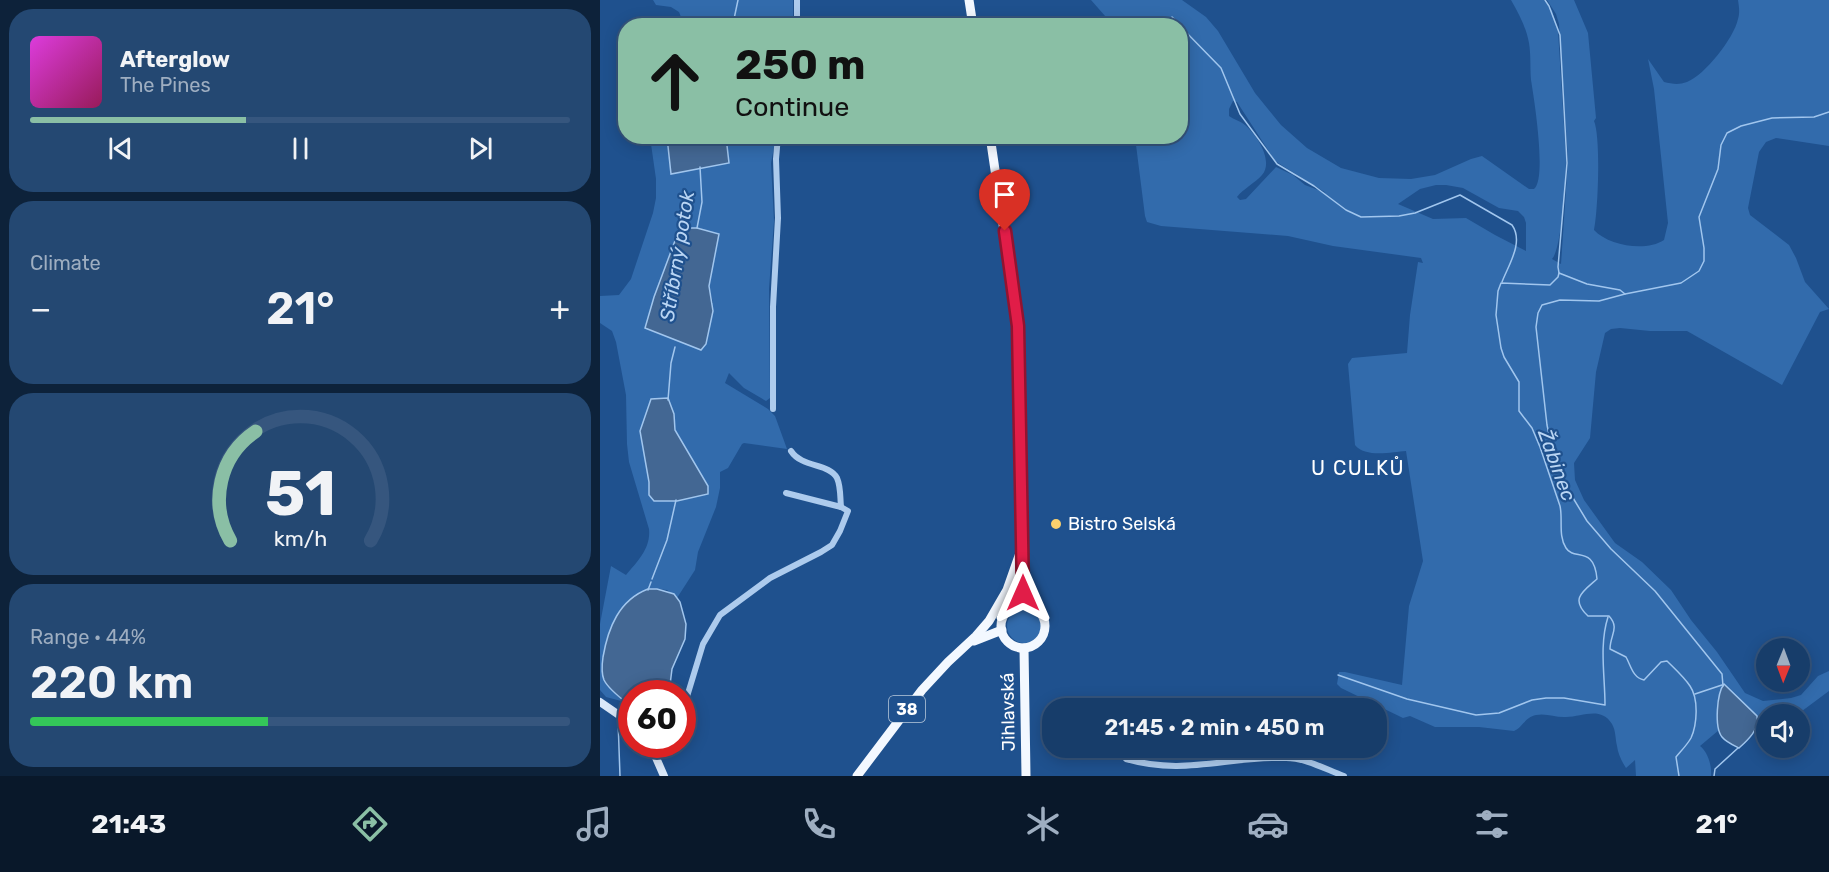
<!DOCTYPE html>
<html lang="en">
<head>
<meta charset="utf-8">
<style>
  body { margin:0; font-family:Rubik,sans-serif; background:#244872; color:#f1f3f6; height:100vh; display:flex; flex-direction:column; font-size:22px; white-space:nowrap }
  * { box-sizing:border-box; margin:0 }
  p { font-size:20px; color:#9eaec1 }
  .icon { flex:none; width:33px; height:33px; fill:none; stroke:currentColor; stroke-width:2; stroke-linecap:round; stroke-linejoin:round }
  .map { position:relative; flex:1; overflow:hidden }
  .panel { display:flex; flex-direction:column; gap:9px; padding:9px; background:#0d223a; width:600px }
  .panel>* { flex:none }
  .hud { position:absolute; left:18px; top:18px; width:570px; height:126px; border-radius:24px; box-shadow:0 3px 15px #0003,0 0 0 2px #36567e; background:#8abfa5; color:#111; overflow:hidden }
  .needle { width:39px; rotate:181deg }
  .controls { position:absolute; left:1156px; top:638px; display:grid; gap:12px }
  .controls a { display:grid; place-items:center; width:54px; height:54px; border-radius:50%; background:#173d6a; box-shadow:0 3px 15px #0003,0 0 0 2px #36567e; font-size:30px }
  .speed { position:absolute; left:18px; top:680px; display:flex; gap:12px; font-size:30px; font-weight:700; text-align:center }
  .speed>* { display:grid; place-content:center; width:78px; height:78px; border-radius:50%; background:#173d6a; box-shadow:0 3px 15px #0003,0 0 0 2px #36567e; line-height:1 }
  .speed .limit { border:9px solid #d22; background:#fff; color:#111 }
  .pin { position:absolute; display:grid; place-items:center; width:51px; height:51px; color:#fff; margin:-62px -26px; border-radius:50% 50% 50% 0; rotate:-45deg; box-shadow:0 0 6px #0007 }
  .pin .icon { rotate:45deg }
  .me { position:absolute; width:66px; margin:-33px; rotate:0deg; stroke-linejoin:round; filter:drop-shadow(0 0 4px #0008) }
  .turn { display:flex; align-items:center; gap:21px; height:126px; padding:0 18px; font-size:27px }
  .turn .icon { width:78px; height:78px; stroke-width:2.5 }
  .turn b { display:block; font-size:42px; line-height:51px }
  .big { font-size:45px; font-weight:600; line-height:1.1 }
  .panel .card { flex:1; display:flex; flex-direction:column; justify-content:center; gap:9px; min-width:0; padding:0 21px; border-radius:24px; background:#244872 }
  .panel .dial { align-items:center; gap:0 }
  .dial svg { height:156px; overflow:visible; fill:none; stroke:#36567e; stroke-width:7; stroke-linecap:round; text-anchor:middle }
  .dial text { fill:#f1f3f6; stroke:none }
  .song { display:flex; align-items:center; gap:18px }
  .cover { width:72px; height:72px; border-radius:9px; background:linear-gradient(135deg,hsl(300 70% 55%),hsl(330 70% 35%)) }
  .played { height:6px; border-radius:3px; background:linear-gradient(90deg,#8abfa5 40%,#36567e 40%) }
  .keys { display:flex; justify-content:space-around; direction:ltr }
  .heat { display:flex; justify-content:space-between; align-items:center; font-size:33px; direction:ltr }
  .charge { height:9px; border-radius:4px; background:linear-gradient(90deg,#34c759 44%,#36567e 0) }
  .trip { position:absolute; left:442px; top:698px; width:345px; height:60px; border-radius:24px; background:#173d6a; box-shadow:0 3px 15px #0003,0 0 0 2px #36567e; font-weight:600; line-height:60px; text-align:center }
  .dock { display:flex; height:96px; justify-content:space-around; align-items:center; background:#09182a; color:#9eaec1 }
  .dock .icon { width:42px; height:42px }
  .dock .selected { color:#8abfa5 }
  .dock b { font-size:27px; color:#f1f3f6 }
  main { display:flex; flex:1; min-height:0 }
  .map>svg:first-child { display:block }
</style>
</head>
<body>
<main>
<section class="panel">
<div class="card">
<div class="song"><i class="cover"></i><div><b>Afterglow</b><p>The Pines</p></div></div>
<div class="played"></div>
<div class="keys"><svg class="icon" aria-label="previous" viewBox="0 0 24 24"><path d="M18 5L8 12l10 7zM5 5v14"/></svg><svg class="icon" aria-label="pause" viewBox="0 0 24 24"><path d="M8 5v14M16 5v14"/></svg><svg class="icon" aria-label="next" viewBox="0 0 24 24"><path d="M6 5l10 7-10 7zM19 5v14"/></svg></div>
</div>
<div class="card"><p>Climate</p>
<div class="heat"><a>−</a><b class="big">21°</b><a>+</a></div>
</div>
<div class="card dial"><svg viewBox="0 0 100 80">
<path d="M14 69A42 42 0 1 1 86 69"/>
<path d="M14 69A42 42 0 0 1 27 13" stroke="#8abfa5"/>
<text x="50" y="56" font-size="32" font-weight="700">51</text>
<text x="50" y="72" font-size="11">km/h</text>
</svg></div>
<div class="card"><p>Range · 44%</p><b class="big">220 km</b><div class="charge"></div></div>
</section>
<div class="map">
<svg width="1229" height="776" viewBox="0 0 1229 776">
  <rect width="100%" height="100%" fill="#1f518e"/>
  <!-- green -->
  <g fill="#326bac" fill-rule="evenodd">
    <polygon points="53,0 193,0 193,25 79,25 81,17 79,12 71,7 56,5"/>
    <path d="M491,0H582L606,17L618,31L655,93L681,125L707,148L741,168L779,178L811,179L835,175L871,159L882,156L929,189H934C947,179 934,98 931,80C930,68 931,55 929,43C926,27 919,14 911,0H944L952,10L958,31L966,158C966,176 962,249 952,259L961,264L968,160L959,24L956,14L947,0H974L988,33L996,118L994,121C1001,137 998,212 994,230C1009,246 1046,252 1064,240L1068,223L1054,89L1048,59L1064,82C1072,84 1079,85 1087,82C1105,75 1134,38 1138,19C1140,12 1139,7 1138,0H1229V146L1176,138L1166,142L1159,152L1148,208L1150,215L1189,245L1196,258L1205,282L1229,309L1220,312L1182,385L1087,331H1050L1020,328L1011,329L1005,333L996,372L990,438L974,463L975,480L984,500L1015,543L1042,562L1071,590L1091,620L1117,652L1145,693L1163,701L1191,698L1201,695L1218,676L1229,671V691L1198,714H1167V726L1156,729L1158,722L1157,716L1127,687L1123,685L1119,696V730L1100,746C1108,752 1112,766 1111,776H1036L1035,760L1026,768C1022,762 1018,754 1017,746C1015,738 1016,731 1012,724C1000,705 981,718 964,717C954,717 946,713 936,715C925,717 923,727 914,731L879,727H835L810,716L803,718L741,688L737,684L739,672H745L802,685L809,606L823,561L806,451C792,452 765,458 755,445L748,364L752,358L807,353L810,315L818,262L823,263L821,258L733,246L688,236L561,226L547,222L545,216L535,137L580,136V26L513,25ZM633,101L637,102L675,161L726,193L705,185L693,175L676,167L646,199L640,200L637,197C643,189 655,183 662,175C674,161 657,135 645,125C641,121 634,120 629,116V109ZM836,185H846L863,188L899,208L918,211L924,217L926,223V251L895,235L866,218L833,219L798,204L820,189Z"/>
    <path d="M50,137H67L71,174L129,163L126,137H176L171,163L174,221L169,289L170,398L166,401L144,388L129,373L125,383L168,409L175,416L187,449L144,443L142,444L128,468L120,472V488L116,507L98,552L95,570L77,598L67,590L57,589L6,642L2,675L5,683L25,702L6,697L0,690V624L11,566L26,575C38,561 51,548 49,529L29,462L27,444L26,395L16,342L12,331L0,323V296L19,295L31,279L53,213L56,198V179ZM79,230H103L119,234L109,286L113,303L54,297ZM51,399L74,414L75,430L108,486L107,494L77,501H54L49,495V482L40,431Z"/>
    <circle cx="424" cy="626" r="17"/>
  </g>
  <!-- water -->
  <g fill="#436793" stroke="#a1c6ee" stroke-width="1.5">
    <polygon points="67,137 126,137 129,163 71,174"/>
    <polygon points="85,228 97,228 119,234 109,286 113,311 106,344 101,350 45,328 54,297 79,230"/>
    <polygon points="68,398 74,414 75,430 108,486 108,494 77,501 54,501 49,495 49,482 40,431 51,399"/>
    <path d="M48,589H57L74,594L80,602L86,624L85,639L72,669L69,693H32L31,706C23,700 9,690 4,680C1,673 2,664 3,657C8,628 19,600 48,589Z"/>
    <path d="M1124,684L1157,716C1160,729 1148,740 1139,748C1133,745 1126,742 1122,737C1114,727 1117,693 1124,684Z"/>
  </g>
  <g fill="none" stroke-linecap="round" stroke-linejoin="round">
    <!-- stream -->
    <g stroke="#a1c6ee" stroke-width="1.5">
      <polyline points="945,0 949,6 960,35 967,163 958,267 959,273"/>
      <polyline points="572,17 580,25"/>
      <polyline points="130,26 134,19 138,0"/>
      <path d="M580,26L621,68L640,114L677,164L714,186L746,210L761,217L799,216L815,213L860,195L912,225C924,242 909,264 902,282"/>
      <polyline points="97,228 102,202 100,167"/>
      <polyline points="1025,294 999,301 960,300 942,305 938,313 936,327 947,425 953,453 967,488 987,521 1011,549 1055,591 1122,674 1123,686"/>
      <polyline points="68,400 71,363 75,347"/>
      <polyline points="52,579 67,540 76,500"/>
      <polyline points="48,590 51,582"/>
      <path d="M738,675L807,699L876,715L899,713L932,700L946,698H964L1005,705C1005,676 999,645 1008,617"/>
      <polyline points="1095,694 1122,685"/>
      <polyline points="21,712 25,700"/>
      <polyline points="18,720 20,776"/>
      <path d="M1079,776L1076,757C1081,751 1087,745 1091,738C1097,725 1099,699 1090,686C1084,677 1075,669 1067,661L1061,662L1044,680C1033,678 1031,666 1026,657L1010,649C1010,635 1020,628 1009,616H988C970,599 982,592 997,579C994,545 974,561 966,548C958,536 963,519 960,506L940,447L932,428L919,411V382L904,357L901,348L896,315L898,291L901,283L950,285L958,277L959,273L987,284L1020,290L1025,294L1081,283L1099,271L1104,261V248L1099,217L1118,169L1121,145L1127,133L1141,126L1172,118L1214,117L1229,112"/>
      <polyline points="1114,776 1115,769 1138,748"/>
    </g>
    <!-- street -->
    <g stroke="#adcbed" stroke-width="6">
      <polyline points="197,0 197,26"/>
      <polyline points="173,409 173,307 178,218 176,159 178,136"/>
      <path d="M191,451C202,468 229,463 237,478C241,487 240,498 241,507"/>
      <polyline points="82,713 103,644 120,615 170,578 221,552 232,545 240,531 248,511 241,507 186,493"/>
      <polyline points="54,755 68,749 72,744"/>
      <path d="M526,759C584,776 628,756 686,758C706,758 725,769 744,776"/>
    </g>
    <!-- secondary -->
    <g stroke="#dae8f9" stroke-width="8">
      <polyline points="0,702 32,724"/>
      <polyline points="50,744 64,776"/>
    </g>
    <!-- primary -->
    <g stroke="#f3f8ff" stroke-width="9">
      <polyline points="369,0 373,26"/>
      <polyline points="390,136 418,326 423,605"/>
      <circle cx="423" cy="626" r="22"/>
      <polyline points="374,641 402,630"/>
      <polyline points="424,648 426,776"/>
      <polyline points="257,776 322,690 348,662 376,636 389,621 407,590 420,553"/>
    </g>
  </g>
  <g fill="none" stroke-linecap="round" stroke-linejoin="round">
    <!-- route casing -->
    <g stroke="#92132f" stroke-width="15">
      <polyline id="route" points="405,231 418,326 423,593"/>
    </g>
    <!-- route -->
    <use href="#route" stroke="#e11d48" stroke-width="10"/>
  </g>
  <!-- markers -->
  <circle fill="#fbd06d" stroke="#1f518e" stroke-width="2" cx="456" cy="524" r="6"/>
  <g text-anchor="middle" stroke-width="4.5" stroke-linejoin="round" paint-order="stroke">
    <!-- shield labels -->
    <rect fill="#1f518e" stroke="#bccbdd" stroke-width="1.5" x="289" y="696" width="36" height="26" rx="4.5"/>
    <g font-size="16" font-weight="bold" fill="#fff">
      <text x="307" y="715">38</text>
    </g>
    <!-- poi labels -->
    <g font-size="18" fill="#fff" stroke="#1f518e" text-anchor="start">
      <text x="468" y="530">Bistro Selská</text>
    </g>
    <!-- street labels -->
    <g font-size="18" fill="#fff" stroke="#1f518e">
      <text transform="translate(408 712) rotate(-91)" y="6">Jihlavská</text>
    </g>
    <!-- water labels -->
    <g font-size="20" font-style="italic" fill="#b9d5f4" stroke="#1f518e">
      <text transform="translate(77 256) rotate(-81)" y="7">Stříbrný potok</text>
      <text transform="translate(957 465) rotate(70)" y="7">Žabinec</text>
    </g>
    <!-- neighbourhood labels -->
    <g font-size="20" letter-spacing="1.5" fill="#fff" stroke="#1f518e">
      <text x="758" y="475">U CULKŮ</text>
    </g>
  </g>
</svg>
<div class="controls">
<a><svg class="needle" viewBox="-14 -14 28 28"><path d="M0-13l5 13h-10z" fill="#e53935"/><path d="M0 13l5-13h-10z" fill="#9eaec1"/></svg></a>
<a><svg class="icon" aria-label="sound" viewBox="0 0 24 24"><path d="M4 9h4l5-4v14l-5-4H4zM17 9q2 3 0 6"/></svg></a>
</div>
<div class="speed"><div class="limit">60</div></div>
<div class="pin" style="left:405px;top:231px;background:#d93025"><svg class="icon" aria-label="arrive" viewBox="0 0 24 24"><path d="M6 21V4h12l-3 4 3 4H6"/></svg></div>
<svg class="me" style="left:423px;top:593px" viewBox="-20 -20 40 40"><path d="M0-17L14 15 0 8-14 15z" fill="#e11d48" stroke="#fff" stroke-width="4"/></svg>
<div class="trip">21:45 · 2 min · 450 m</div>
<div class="hud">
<div class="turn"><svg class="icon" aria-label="ahead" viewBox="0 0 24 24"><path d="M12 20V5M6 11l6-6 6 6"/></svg><div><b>250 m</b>Continue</div></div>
</div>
</div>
</main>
<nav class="dock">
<b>21:43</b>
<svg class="icon selected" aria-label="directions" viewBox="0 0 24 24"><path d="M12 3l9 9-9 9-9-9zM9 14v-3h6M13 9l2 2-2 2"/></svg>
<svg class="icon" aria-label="music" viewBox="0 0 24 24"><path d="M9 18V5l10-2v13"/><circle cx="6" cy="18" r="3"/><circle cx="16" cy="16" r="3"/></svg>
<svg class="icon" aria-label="phone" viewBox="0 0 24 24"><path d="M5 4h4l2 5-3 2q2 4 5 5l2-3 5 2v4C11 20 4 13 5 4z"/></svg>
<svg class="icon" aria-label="climate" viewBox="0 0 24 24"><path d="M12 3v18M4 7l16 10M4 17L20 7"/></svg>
<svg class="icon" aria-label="car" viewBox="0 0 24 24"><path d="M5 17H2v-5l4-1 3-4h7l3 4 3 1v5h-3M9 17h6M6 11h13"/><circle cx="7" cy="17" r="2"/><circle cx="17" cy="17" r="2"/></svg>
<svg class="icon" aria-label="filters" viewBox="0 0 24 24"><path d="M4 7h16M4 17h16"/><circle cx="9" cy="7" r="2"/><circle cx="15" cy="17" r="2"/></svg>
<b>21°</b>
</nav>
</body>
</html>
